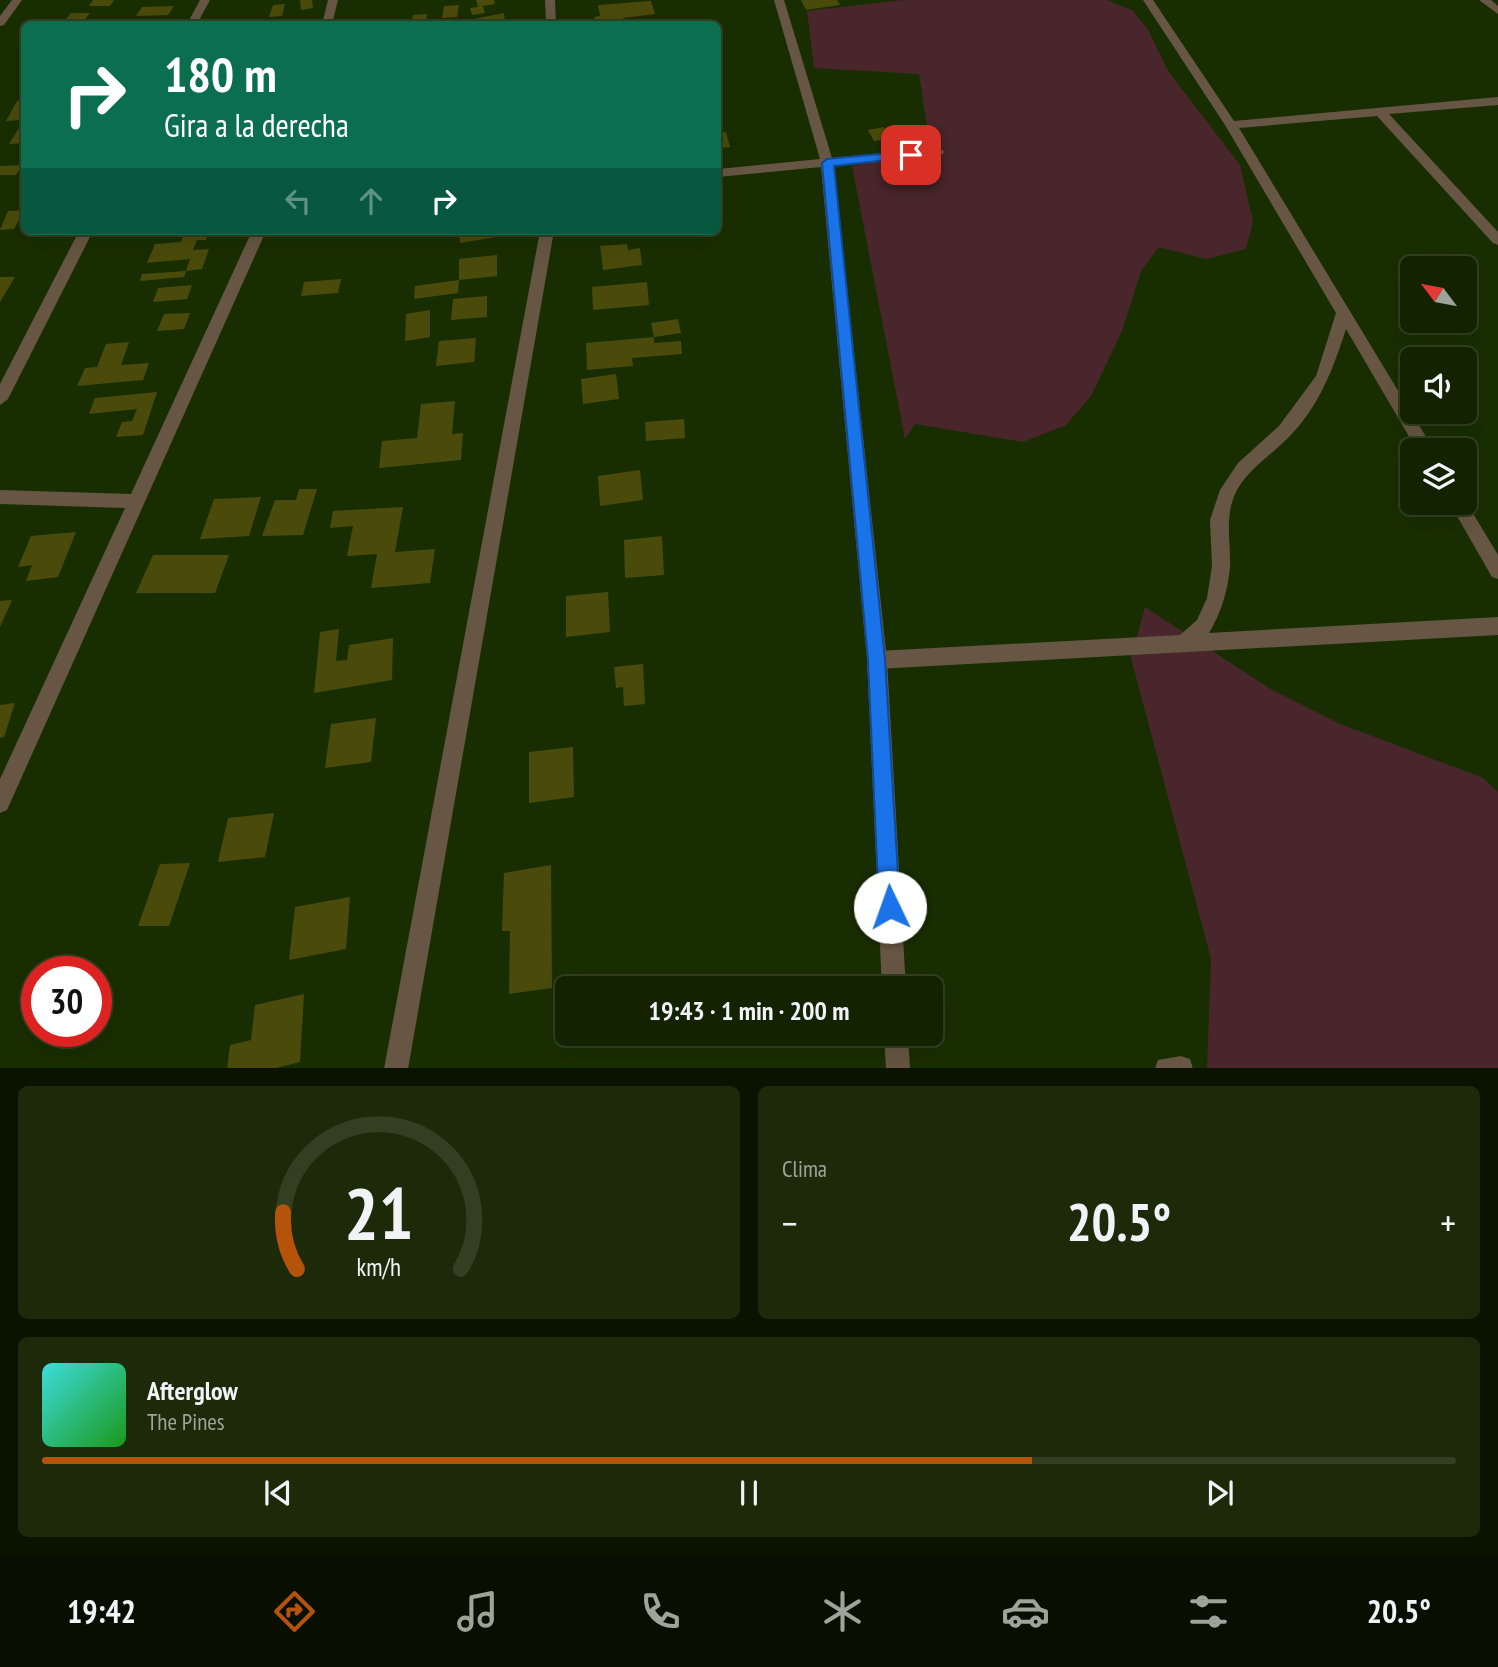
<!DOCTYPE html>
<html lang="es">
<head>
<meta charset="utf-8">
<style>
  body { margin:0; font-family:"PT Sans Narrow",sans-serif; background:#1c2a0a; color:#f1f3f6; height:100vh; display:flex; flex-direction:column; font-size:26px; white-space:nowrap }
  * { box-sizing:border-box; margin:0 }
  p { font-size:23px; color:#9da499 }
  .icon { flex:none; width:38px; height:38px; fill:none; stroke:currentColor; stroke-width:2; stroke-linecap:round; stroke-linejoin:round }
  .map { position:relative; height:1068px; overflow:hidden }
  .side { display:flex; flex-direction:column; gap:18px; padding:18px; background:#0a1300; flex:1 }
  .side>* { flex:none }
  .hud { position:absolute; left:21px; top:21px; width:700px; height:214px; border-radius:10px; box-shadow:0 7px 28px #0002,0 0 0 2px #323f22; background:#0b6e4f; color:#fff; overflow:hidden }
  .needle { width:46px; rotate:302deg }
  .buttons { position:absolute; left:1400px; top:256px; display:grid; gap:14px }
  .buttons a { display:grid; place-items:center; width:77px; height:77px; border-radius:10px; background:#132200; box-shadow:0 7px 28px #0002,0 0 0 2px #323f22; font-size:35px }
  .speed { position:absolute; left:21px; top:956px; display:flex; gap:14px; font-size:35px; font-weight:700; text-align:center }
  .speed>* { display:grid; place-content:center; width:91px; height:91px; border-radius:50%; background:#132200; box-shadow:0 7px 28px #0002,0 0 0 2px #323f22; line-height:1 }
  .speed .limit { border:10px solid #d22; background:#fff; color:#111 }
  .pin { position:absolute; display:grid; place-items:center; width:60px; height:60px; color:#fff; margin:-30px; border-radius:14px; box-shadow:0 4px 10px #0006 }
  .me { position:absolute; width:77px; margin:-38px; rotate:357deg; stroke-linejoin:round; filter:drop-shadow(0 0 5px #0008) }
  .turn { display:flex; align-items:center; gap:24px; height:147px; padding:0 28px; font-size:32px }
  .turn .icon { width:91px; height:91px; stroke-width:2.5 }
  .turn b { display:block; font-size:49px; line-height:60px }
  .lanes { display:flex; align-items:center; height:66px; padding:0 28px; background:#0003; justify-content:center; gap:35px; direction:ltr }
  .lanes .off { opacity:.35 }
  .big { font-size:52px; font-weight:700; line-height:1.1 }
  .side .tile { flex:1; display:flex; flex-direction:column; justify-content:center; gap:10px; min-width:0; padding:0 24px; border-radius:10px; background:#1c2a0a }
  .side .dial { align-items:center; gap:0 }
  .dial svg { height:182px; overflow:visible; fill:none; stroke:#323f22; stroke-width:7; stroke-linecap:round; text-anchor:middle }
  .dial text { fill:#f1f3f6; stroke:none }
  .song { display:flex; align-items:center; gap:21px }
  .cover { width:84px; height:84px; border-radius:10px; background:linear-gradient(135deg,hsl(180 70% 55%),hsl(120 70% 35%)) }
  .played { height:7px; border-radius:4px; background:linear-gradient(90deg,#b45309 70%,#323f22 70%) }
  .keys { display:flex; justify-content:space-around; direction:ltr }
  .heat { display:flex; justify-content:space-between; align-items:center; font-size:38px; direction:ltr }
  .side .tiles { flex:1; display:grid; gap:18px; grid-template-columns:1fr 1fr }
  .tile:last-child { grid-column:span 2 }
  .trip { position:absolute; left:555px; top:976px; width:388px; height:70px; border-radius:10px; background:#132200; box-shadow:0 7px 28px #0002,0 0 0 2px #323f22; font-weight:700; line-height:70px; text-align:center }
  .tabs { display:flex; height:112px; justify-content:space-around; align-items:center; background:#080e00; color:#9da499 }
  .tabs .icon { width:49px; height:49px }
  .tabs .selected { color:#b45309 }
  .tabs b { font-size:32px; color:#f1f3f6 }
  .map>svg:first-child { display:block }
</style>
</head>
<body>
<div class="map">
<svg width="1498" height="1069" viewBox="0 0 1498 1069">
  <rect width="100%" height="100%" fill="#192e00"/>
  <!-- green -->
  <g fill="#48262b">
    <polygon points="903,0 1107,0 1132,10 1148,29 1168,71 1240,165 1253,221 1246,249 1206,259 1159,247 1141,271 1122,331 1091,396 1066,425 1023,442 915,424 905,439 852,166 931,153 919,74 814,68 807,11"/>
    <polygon points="1145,607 1269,688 1338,723 1483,778 1498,792 1498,1068 1207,1068 1211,959 1131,658"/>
  </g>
  <!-- building -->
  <g fill="#4a4b0a">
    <polygon points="93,0 114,0 110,6 89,6"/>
    <polygon points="300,0 312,0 313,8 301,10"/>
    <polygon points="476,0 494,0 495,4 483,6 485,13 472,15 470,8 478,7"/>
    <polygon points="801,0 837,0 840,5 806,10"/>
    <polygon points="651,1 655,14 623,18 625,24 595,24 594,17 600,16 598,5"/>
    <polygon points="285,4 282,16 269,17 273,5"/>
    <polygon points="459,5 457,17 442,18 444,6"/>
    <polygon points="174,6 168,15 136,16 142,7"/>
    <polygon points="71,13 90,13 81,24 62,24"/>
    <polygon points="504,13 505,24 470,24 469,20"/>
    <polygon points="427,14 426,24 412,24 413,15"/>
    <polygon points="24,100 22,120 6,121 17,101"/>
    <polygon points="884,127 891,139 874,141 868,130"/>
    <polygon points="19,128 24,128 24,143 9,144"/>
    <polygon points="726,132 730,147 718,148 718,133"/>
    <polygon points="22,165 16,175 0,175 0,166"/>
    <polygon points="24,210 14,229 0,230 8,211"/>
    <polygon points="185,231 209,231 206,240 197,240 193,250 209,249 202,269 186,271 190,259 147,263 155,244 181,242"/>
    <polygon points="459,231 503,231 503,236 460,243"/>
    <polygon points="627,244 628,250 640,248 642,265 603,270 600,246"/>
    <polygon points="497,255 497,276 459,280 459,259"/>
    <polygon points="186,271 184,277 140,281 142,274"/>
    <polygon points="0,277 15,277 0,302"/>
    <polygon points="341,279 338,293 301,296 304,282"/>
    <polygon points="459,280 458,293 414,299 415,286"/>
    <polygon points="647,282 649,305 593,310 592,287"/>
    <polygon points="192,285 187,299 153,302 158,288"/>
    <polygon points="487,296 487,317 451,320 453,299"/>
    <polygon points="430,310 430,337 405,341 406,314"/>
    <polygon points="190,313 184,329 157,331 164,314"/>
    <polygon points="678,319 681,333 654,337 651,323"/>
    <polygon points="654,337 654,343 681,341 682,354 632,358 633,366 587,370 586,343"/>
    <polygon points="476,338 474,362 436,366 439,341"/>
    <polygon points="129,342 121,365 149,363 143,380 77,386 85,368 97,367 106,344"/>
    <polygon points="616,374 619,399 583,404 581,379"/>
    <polygon points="157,392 143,435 116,437 122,422 132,421 137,409 89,414 95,398"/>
    <polygon points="455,401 452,434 463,433 461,460 379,468 382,441 417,438 421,404"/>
    <polygon points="684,419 685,438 646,441 645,422"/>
    <polygon points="640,470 643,500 600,506 598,476"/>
    <polygon points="299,489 317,489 303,535 262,536 275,500 296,500"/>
    <polygon points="261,497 249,536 200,539 214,499"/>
    <polygon points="403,507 395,552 435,549 430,583 371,588 377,554 347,556 353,526 330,528 333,511"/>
    <polygon points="76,532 58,577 26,581 32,565 18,567 31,536"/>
    <polygon points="662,536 664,575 625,578 624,540"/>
    <polygon points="153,555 229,555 215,593 136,593"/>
    <polygon points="608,592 610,632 566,637 566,596"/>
    <polygon points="12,600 0,627 0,601"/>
    <polygon points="339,629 336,661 347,660 349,645 393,638 392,680 314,693 320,632"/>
    <polygon points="643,664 645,704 624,706 623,687 616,688 614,667"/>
    <polygon points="15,703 4,737 0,738 0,705"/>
    <polygon points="376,718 371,762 325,768 331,724"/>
    <polygon points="573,747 574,797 529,803 529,752"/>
    <polygon points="274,813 265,857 218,862 228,818"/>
    <polygon points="190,863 169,926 138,926 160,864"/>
    <polygon points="551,865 552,988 509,994 510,931 502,931 504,873"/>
    <polygon points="350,897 346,949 289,960 295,907"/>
    <polygon points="304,994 300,1062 272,1069 227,1069 230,1045 251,1040 255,1005"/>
  </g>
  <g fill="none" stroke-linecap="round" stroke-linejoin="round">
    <!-- lane -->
    <g fill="#675643" fill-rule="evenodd">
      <path d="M1143,0H1153L1234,121L1498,97V105L1389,114L1498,232V245L1493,243L1377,116L1239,128L1434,450H1417L1346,329C1333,369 1319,407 1288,438C1271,455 1247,470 1236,492C1224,517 1231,541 1230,567C1228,590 1221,613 1209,633L1498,617V635L877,669L870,666L867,660L870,654L877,651L1180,635L1197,620L1207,598L1212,566L1210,520L1220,490L1238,463L1279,426L1316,376L1336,313L1225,125Z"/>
      <polygon points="1479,0 1491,0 1498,6 1498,14"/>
      <polygon points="1465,500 1498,555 1498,579 1492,577 1449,502 1465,502"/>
      <polygon points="1181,1056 1190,1059 1193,1069 1155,1069 1158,1060"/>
    </g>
    <!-- street -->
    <g fill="#675643" fill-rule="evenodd">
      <polygon points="12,0 22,0 4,25 0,26 0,16"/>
      <polygon points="200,0 210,0 197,24 187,24"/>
      <polygon points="328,0 338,0 332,24 322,24"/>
      <polygon points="545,0 555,0 556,24 546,24"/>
      <polygon points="774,0 784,0 832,158 939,148 945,152 939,156 834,166 887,660 906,989 882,989 867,660 821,167 718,177 718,169 820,159"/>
      <polygon points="79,231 93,231 8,399 0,405 0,384"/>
      <polygon points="252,231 266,231 7,810 0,813 0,779 125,508 0,504 0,490 131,494"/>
      <polygon points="540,231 554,231 408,1069 384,1069"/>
      <polygon points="884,1034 908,1034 910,1069 886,1069"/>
    </g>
  </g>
  <!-- route -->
  <polygon fill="#1a73e8" stroke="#114b97" stroke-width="2" points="911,151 915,152 915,157 834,166 885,660 900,907 897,914 890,917 882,914 879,907 868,660 822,163 827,159"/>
</svg>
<div class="buttons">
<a><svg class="needle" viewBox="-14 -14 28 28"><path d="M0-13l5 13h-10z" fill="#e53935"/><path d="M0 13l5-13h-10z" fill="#9da499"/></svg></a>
<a><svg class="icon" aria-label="sound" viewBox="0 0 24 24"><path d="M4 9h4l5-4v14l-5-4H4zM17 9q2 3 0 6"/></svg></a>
<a><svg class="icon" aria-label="layers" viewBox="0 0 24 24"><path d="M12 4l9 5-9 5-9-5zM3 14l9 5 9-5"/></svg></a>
</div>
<div class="speed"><div class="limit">30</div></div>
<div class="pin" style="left:911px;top:155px;background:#d93025"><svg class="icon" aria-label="arrive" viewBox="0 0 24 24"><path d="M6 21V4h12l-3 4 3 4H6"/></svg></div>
<svg class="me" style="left:890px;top:907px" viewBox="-20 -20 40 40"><circle r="19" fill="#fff"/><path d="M0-13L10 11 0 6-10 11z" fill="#1a73e8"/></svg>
<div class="trip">19:43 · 1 min · 200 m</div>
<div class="hud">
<div class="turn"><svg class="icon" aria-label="right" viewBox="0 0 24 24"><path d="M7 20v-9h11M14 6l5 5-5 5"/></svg><div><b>180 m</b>Gira a la derecha</div></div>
<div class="lanes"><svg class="icon off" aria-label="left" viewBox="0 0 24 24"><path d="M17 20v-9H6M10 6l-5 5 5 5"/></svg><svg class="icon off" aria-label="ahead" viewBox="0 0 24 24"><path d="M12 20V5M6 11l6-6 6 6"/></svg><svg class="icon" aria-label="right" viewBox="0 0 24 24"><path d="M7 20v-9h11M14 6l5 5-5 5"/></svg></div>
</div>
</div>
<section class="side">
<div class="tiles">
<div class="tile dial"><svg viewBox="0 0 100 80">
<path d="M14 69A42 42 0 1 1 86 69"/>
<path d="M14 69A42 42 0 0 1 8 44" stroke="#b45309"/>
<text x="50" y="56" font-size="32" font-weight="700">21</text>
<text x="50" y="72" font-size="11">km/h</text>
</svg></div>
<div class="tile"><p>Clima</p>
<div class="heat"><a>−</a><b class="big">20.5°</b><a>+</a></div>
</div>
<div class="tile">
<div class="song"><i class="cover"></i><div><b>Afterglow</b><p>The Pines</p></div></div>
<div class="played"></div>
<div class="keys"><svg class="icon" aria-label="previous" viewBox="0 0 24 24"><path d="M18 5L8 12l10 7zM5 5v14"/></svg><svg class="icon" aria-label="pause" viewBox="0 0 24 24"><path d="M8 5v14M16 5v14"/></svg><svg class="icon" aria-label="next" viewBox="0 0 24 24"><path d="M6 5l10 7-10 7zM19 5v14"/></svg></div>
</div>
</div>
</section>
<nav class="tabs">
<b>19:42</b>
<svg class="icon selected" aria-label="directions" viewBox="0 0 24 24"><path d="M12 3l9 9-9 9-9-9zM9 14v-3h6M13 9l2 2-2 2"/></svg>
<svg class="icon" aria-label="music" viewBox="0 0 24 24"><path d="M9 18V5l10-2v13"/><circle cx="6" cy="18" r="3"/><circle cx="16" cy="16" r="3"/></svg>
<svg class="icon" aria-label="phone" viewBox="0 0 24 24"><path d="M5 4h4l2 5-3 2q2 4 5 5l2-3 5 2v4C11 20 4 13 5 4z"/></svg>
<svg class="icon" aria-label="climate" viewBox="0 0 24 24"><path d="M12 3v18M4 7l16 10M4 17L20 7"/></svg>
<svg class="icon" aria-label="car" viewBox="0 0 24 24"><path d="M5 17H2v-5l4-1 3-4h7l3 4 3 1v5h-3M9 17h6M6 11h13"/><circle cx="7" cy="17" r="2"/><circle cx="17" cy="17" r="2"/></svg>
<svg class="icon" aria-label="filters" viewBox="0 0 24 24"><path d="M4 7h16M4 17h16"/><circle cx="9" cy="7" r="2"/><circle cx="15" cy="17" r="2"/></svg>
<b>20.5°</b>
</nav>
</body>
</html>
